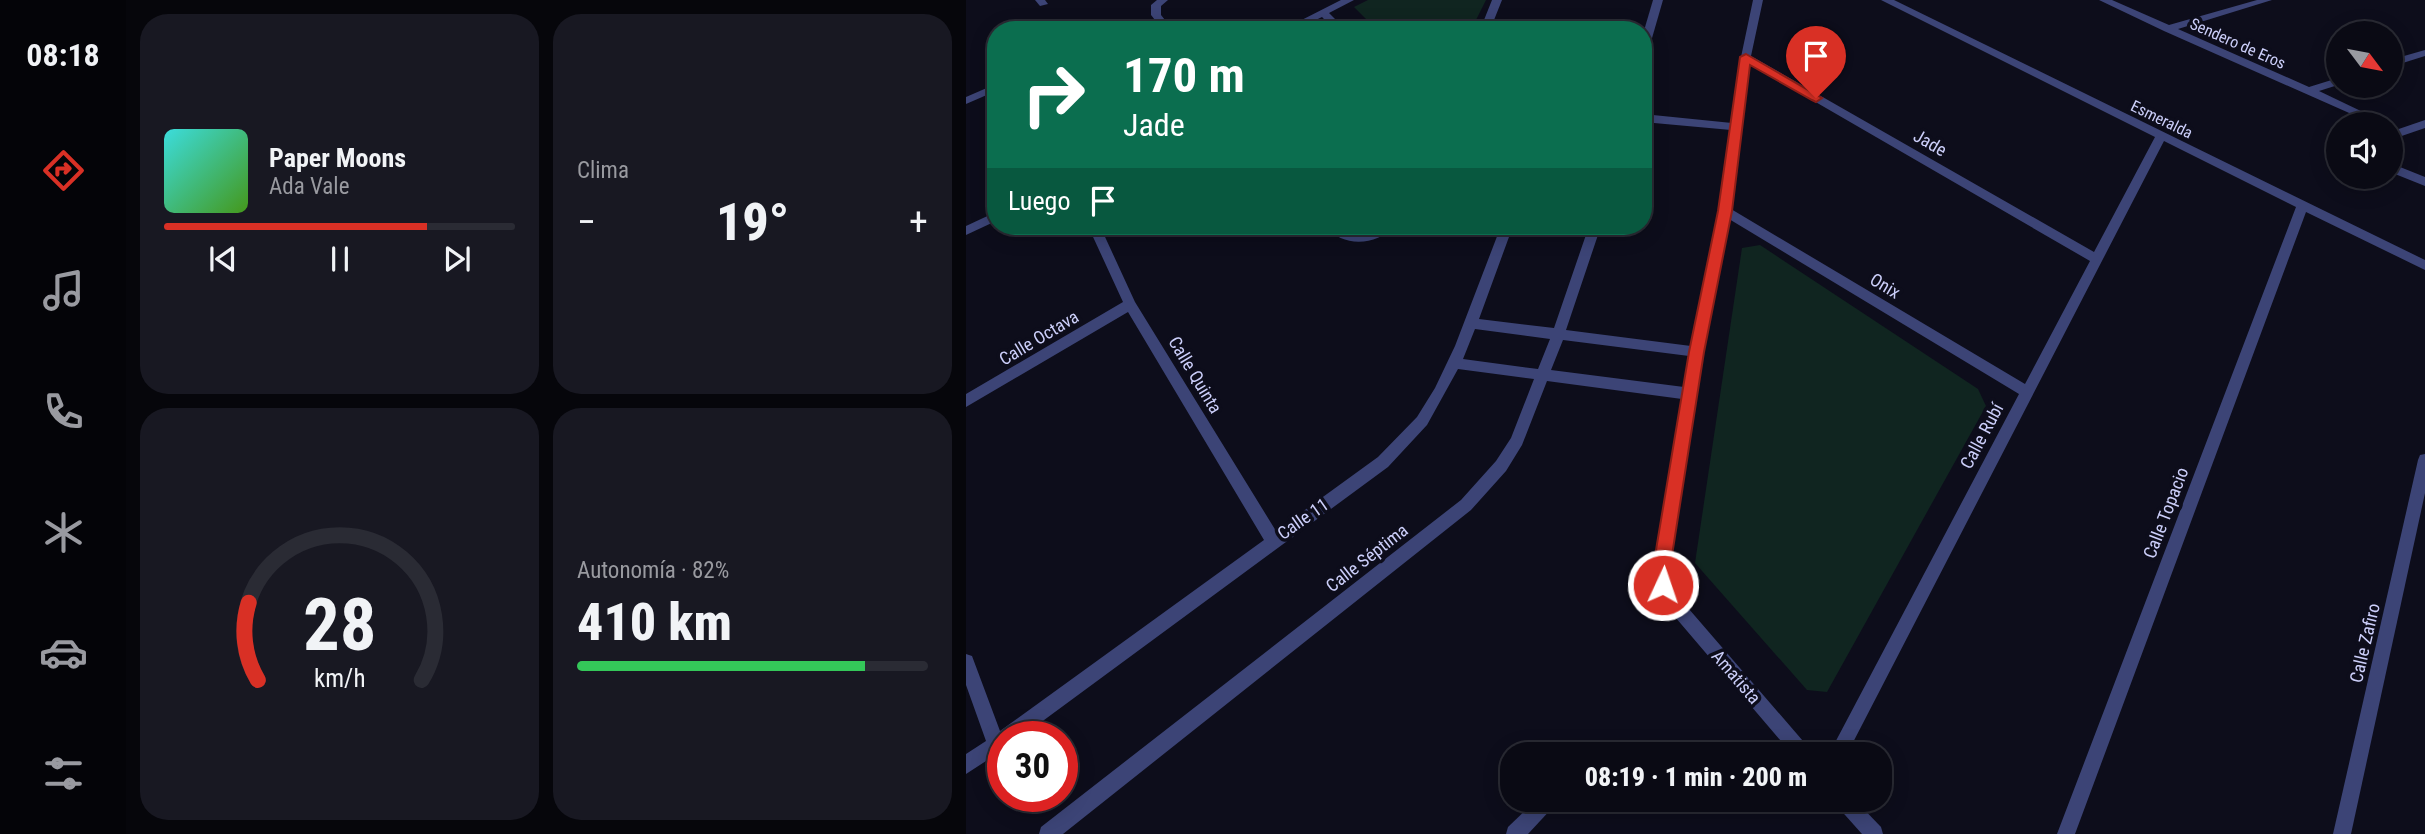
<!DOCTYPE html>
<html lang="es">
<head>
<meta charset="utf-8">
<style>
  body { margin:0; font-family:"Roboto Condensed",sans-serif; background:#181822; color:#f1f3f6; height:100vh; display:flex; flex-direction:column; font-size:26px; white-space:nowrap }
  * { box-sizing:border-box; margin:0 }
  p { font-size:23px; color:#999aa0 }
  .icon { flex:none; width:38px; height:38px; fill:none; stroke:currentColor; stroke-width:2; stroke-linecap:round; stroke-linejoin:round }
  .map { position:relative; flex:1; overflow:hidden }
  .side { display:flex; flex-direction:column; gap:14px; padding:14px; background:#06060b; width:840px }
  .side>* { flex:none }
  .guide { position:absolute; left:21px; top:21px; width:665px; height:214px; border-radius:28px; box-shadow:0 4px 18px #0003,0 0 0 2px #2a2b34; background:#0b6e4f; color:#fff; overflow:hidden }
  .needle { width:46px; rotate:122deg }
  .buttons { position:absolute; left:1360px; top:21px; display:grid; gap:14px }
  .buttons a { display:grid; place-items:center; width:77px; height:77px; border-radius:50%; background:#0a0a14; box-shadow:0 4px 18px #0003,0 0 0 2px #2a2b34; font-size:35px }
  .speed { position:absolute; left:21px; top:721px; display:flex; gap:14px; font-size:35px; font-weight:700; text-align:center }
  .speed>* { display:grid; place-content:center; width:91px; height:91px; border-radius:50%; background:#0a0a14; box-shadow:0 4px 18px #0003,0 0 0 2px #2a2b34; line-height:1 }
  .speed .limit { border:10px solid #d22; background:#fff; color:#111 }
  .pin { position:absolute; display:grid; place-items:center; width:60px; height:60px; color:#fff; margin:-72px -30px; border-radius:50% 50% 50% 0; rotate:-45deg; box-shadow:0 0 7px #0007 }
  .pin .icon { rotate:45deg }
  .me { position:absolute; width:77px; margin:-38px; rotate:3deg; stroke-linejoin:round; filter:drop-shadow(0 0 5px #0008) }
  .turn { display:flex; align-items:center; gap:24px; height:147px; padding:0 21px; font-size:32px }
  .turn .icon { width:91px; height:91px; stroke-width:2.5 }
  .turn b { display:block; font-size:49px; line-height:60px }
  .then { display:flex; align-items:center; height:66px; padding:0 21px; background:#0003; gap:14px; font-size:26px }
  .big { font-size:52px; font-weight:800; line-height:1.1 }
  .side .tile { flex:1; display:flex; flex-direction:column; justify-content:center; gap:10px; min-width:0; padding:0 24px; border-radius:28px; background:#181822 }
  .side .dial { align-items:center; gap:0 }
  .dial svg { height:182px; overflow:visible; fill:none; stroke:#2a2b34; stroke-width:7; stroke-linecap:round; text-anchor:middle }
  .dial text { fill:#f1f3f6; stroke:none }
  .song { display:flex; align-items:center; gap:21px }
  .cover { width:84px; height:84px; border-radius:10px; background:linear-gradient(135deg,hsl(180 70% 55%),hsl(100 70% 35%)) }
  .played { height:7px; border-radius:4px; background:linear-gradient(90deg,#d93025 75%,#2a2b34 75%) }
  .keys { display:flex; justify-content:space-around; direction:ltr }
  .heat { display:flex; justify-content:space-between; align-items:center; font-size:38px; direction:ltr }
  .charge { height:10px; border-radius:5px; background:linear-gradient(90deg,#34c759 82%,#2a2b34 0) }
  .side .tiles { flex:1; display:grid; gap:14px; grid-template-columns:repeat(2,1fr) }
  .trip { position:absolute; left:534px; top:742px; width:392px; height:70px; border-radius:28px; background:#0a0a14; box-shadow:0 4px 18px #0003,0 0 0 2px #2a2b34; font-weight:800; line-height:70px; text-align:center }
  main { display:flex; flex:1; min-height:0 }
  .tab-bar { display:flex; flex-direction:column; width:126px; justify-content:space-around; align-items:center; background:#040408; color:#999aa0 }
  .tab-bar .icon { width:49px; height:49px }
  .tab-bar .selected { color:#d93025 }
  .tab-bar b { font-size:32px; color:#f1f3f6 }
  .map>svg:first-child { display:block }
</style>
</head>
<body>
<main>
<nav class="tab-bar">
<b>08:18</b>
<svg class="icon selected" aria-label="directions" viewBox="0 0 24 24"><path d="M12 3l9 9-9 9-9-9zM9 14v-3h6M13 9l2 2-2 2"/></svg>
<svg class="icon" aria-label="music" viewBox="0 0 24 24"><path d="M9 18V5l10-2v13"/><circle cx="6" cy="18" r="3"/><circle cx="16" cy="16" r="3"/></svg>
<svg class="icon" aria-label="phone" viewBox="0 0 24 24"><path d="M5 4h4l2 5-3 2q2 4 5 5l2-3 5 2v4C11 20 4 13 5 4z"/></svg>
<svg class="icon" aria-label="climate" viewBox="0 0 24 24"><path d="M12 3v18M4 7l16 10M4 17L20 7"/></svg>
<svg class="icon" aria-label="car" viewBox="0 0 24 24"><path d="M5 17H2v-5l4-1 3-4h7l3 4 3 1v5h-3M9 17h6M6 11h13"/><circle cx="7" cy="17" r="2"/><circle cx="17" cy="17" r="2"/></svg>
<svg class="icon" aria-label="filters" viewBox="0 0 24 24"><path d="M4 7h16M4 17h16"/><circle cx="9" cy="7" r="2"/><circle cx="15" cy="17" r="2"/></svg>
</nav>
<section class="side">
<div class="tiles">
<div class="tile">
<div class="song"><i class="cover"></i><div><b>Paper Moons</b><p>Ada Vale</p></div></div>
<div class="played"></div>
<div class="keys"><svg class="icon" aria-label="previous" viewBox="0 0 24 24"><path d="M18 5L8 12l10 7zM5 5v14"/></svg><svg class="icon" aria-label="pause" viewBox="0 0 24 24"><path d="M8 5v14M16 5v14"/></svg><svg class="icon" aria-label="next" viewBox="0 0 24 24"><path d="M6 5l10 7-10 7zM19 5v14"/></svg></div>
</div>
<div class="tile"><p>Clima</p>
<div class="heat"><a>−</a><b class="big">19°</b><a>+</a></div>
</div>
<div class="tile dial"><svg viewBox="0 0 100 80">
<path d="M14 69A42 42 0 1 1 86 69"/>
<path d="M14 69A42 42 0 0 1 10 35" stroke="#d93025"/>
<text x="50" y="56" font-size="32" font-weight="700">28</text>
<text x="50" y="72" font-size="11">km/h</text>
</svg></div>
<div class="tile"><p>Autonomía · 82%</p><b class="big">410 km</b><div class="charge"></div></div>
</div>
</section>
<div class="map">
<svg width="1459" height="834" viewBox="0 0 1459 834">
  <rect width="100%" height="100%" fill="#0d0d1b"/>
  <!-- green -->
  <g fill="#102520">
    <polygon points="402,0 520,0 505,30 411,30 388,7"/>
    <polygon points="794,245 1012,389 1020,406 861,692 841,690 729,563 776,248"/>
  </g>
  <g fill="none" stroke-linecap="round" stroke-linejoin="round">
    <!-- minor -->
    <g fill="#3c4476" fill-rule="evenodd">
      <polygon points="69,0 79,0 82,4 74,6"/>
      <polygon points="191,0 202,0 195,6 195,15 207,30 197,30 185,15 185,5"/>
      <polygon points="375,0 388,0 363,13 380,30 369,30 356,17 329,30 316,30"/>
      <polygon points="526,0 536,0 524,30 514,30"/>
      <polygon points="687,0 697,0 682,52 677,55 677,34"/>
      <path d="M787,0H797L785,56L1128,252L1189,137L915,0H928L1459,260V270L1340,212L1109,834H1091L1330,207L1198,141L881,754H863L1053,394L763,219L737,352L704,568L705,584L710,594L843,748L846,754H826L698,604L689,585L688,568L716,399L581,381L556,445L540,471L505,510L97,834H73L75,827L495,500L530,461L545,438L568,379L492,369L461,425L422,467L55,737H37V750L0,774V754L20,741L0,685V654L6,656L34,731L298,540L162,312L0,407V394L157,302L122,226H134L169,302L310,531L412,457L451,417L469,388L489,346L535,226H547L513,319L588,328L623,226H635L600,330L725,346L753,211L765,130L677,122V114L766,123L775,57ZM784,64L1124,261L1059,384L765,209ZM509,329L584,339L572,369L497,359ZM597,340L723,356L718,387L585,370Z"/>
      <polygon points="1133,0 1146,0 1203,25 1291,0 1306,0 1212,29 1343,87 1372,78 1372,85 1353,91 1399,113 1394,117 1390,116 1198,31"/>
      <polygon points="1459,50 1459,56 1424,67 1424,60"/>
      <polygon points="30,84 30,91 0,104 0,97"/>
      <polygon points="1459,120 1459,128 1424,140 1424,132"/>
      <polygon points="1424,163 1459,177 1459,186 1424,172"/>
      <polygon points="30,212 30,221 0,235 0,226"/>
      <path d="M360,226C377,225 379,234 394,233C407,233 415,225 428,226C411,246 376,248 360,226Z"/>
      <polygon points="1459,454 1459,493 1385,834 1367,834 1452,460 1454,455"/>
      <polygon points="570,800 591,800 588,806 562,834 540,834 542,827"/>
      <polygon points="868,800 889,800 915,827 917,834 896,834 871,806"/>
    </g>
  </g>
  <!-- route -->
  <polygon fill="#d93025" stroke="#8d1f18" stroke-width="2" points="780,54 856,98 850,102 846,100 784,65 766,211 738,352 704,568 706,585 703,591 697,594 690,591 687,568 723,352 752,211 774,57"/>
  <g text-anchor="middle" stroke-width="7" stroke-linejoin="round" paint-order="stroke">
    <!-- far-street labels -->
    <g font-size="16" fill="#cccffa" stroke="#0d0d1b">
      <text transform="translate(1272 43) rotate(24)" y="6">Sendero de Eros</text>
      <text transform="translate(1196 119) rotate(26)" y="6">Esmeralda</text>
    </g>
    <!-- street labels -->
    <g font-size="18" fill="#cccffa" stroke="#0d0d1b">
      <text transform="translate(964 143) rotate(30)" y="6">Jade</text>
      <text transform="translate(919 286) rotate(31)" y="6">Onix</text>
      <text transform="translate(73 338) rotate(-31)" y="6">Calle Octava</text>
      <text transform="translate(229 375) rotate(59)" y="6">Calle Quinta</text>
      <text transform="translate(1016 436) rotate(-62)" y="6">Calle Rubí</text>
      <text transform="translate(1200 513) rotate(-69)" y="6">Calle Topacio</text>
      <text transform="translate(337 519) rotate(-35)" y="6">Calle 11</text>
      <text transform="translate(401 558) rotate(-38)" y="6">Calle Séptima</text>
      <text transform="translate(1399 643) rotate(-77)" y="6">Calle Zafiro</text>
      <text transform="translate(770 677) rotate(49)" y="6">Amatista</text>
    </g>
  </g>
</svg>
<div class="buttons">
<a><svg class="needle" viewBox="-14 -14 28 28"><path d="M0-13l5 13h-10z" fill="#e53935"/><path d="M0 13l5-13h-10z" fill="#999aa0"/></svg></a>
<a><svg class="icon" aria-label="sound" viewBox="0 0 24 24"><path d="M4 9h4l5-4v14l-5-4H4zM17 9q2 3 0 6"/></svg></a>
</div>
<div class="speed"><div class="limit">30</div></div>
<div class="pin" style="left:850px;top:98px;background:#d93025"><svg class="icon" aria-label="arrive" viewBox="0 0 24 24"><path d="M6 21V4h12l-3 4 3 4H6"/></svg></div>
<svg class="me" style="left:697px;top:585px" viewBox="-20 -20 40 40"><circle r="17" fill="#d93025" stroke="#fff" stroke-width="3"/><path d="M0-11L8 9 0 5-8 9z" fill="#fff"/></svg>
<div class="trip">08:19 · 1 min · 200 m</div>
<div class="guide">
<div class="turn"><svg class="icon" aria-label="right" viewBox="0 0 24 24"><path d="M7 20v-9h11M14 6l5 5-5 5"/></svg><div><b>170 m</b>Jade</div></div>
<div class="then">Luego<svg class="icon" aria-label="arrive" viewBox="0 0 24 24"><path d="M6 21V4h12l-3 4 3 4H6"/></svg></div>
</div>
</div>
</main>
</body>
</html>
